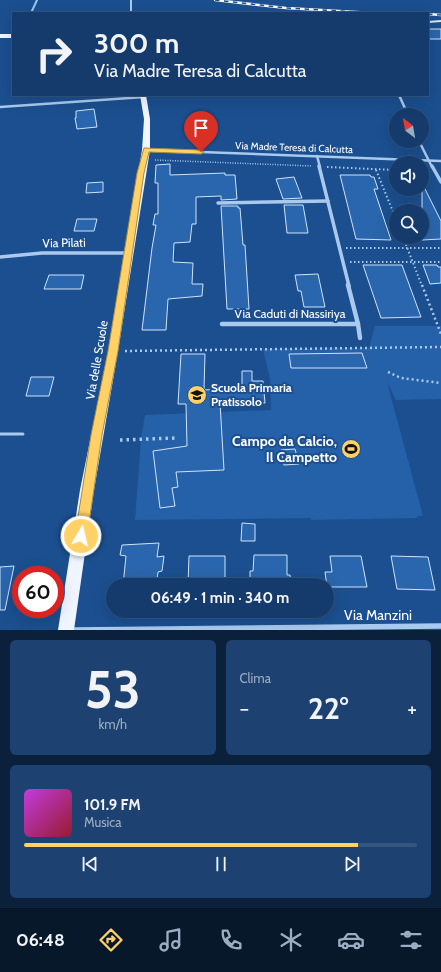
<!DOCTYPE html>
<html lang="it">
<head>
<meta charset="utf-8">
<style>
  body { margin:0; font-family:Cabin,sans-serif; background:#1d4271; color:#f1f3f6; height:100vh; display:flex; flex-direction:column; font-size:15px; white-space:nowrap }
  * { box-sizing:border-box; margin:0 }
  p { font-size:13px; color:#9dadc1 }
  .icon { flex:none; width:22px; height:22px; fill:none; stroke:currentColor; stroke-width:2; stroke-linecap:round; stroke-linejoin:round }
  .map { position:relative; height:630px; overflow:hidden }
  .side { display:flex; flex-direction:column; gap:10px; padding:10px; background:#0b203b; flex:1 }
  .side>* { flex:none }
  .top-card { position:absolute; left:12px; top:12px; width:417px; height:84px; border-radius:0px; box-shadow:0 4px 16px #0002,0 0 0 1px #33557e; background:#143b6b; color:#f1f3f6; overflow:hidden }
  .needle { width:26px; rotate:329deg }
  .controls { position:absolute; left:389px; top:108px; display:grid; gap:8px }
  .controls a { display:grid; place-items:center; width:40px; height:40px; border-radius:50%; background:#143b6b; box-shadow:0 4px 16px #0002,0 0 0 1px #33557e; font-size:20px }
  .speed { position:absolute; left:12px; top:566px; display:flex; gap:8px; font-size:20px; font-weight:700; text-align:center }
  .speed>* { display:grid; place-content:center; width:52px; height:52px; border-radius:50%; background:#143b6b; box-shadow:0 4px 16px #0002,0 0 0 1px #33557e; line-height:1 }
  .speed .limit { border:6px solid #d22; background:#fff; color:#111 }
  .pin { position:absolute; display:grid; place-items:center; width:34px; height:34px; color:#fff; margin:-41px -17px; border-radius:50% 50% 50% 0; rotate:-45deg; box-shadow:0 0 4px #0007 }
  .pin .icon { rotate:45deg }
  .me { position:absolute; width:44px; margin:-22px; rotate:9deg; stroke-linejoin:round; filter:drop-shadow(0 0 3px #0008) }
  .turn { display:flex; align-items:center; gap:14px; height:84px; padding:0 16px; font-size:18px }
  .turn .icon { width:52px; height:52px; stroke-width:2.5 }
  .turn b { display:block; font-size:28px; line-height:34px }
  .big { font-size:30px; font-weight:700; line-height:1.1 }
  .side .tile { flex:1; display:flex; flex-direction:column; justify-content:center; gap:6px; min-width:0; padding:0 14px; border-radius:6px; background:#1d4271 }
  .side .dial { align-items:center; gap:0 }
  .dial b { font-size:52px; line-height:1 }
  .song { display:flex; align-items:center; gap:12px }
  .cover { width:48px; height:48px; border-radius:6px; background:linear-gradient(135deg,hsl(290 70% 55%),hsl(350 70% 35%)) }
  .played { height:4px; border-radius:2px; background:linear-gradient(90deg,#ffd166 85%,#33557e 85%) }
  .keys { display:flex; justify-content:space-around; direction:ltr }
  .heat { display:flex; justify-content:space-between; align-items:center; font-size:22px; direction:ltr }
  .side .tiles { flex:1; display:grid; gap:10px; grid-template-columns:1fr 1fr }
  .tile:last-child { grid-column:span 2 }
  .trip { position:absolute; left:106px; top:578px; width:228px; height:40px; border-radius:20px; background:#143b6b; box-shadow:0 4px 16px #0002,0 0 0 1px #33557e; font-weight:700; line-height:40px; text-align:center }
  .tabs { display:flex; height:64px; justify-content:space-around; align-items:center; background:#08182b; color:#9dadc1 }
  .tabs .icon { width:28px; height:28px }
  .tabs .selected { color:#ffd166 }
  .tabs b { font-size:18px; color:#f1f3f6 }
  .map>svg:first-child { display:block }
</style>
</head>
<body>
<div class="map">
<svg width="441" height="630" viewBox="0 0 441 630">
  <rect width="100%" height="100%" fill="#1b4f8f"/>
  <!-- green -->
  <polygon fill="#2461a8" points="375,326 441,326 441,399 396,400 387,382 423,516 417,516 417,518 311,520 311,518 135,520 141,439 145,415 271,410 270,379 263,349 369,348"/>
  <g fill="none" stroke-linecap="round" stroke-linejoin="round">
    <!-- stream -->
    <polyline stroke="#9cc4f0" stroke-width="2" points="31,13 37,0"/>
  </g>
  <!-- building -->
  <g fill="#2a66ad" stroke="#cfe3fa">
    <rect x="428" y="29" width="13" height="10"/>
    <polygon points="94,109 97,127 77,129 75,118 76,118 76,111"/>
    <polygon points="170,164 170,175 225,173 225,175 235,175 237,199 221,200 221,196 196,197 196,224 192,224 190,242 174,243 173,262 193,263 192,284 203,284 202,296 168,299 166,330 142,330 152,248 156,225 153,225 155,214 158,214 158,183 155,183 156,165"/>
    <polygon points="340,175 370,175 371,177 374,177 378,189 374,189 391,240 356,239"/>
    <polygon points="294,177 302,198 283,199 276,179"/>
    <polygon points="103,182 103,192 86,193 87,183"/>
    <polygon points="422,183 441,221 441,239 422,240"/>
    <polygon points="284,205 303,205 308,233 287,233"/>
    <polygon points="221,206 238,206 238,208 240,208 243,245 245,245 249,309 227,309"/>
    <polygon points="77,219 97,219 94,231 74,231"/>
    <polygon points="363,265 402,265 421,317 381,318"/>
    <polygon points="423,265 437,265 438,267 441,267 441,283 430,284"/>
    <polygon points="318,274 325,307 304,307 301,291 298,291 295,275"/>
    <polygon points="49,275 84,275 81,289 44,289"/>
    <polygon points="362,353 367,368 291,368 289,354"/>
    <polygon points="181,354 205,354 204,390 242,388 242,371 252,371 252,381 263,381 265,403 220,403 224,470 176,472 178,487 172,488 175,506 160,508 153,451 187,446 186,404 178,404"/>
    <polygon points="31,377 54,377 49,396 26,396"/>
    <polygon points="295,449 299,464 284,465 281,450"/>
    <polygon points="242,523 255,524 255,541 241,541"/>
    <polygon points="159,543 157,557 164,556 162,571 158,572 156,585 123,585 126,556 120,555 122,545"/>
    <polygon points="254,555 287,555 287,575 290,575 291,585 254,585 254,582 250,581 250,571 253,571"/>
    <polygon points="189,556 225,556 225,585 188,585"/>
    <polygon points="330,556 361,556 367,587 327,587 325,572 332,572"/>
    <polygon points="391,556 428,557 435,590 397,589"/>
    <polygon points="14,566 5,610 0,610 0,567"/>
  </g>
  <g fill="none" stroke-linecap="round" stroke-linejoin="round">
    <!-- path-far3 -->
    <polyline stroke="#a9c9ee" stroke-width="1.5" stroke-dasharray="1 1.5" stroke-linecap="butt" points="155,160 312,166"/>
    <!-- path-far2 -->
    <g stroke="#a9c9ee" stroke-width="2" stroke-dasharray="1.5 2.5" stroke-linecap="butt">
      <polyline points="327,167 396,170"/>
      <polyline points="376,170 396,219"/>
      <polyline points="403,237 422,286"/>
      <polyline points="346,248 441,248"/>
      <polyline points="350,262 441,262"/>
    </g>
    <!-- path-far1 -->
    <g stroke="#a9c9ee" stroke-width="2.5" stroke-dasharray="2 3" stroke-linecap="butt">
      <polyline points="422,285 441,334"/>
      <polyline points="125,351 441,347"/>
      <polyline points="388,372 401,378 441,383"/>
    </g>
    <!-- path -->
    <polyline stroke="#a9c9ee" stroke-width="3.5" stroke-dasharray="2.5 4" stroke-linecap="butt" points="120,440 176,438"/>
    <!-- lane -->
    <polyline stroke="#a9c9ee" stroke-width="3" points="0,434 23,434"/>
    <!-- street-far4 -->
    <polyline stroke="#a9c9ee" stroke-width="2" points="131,0 131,13"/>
    <!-- street-far3 -->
    <g stroke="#a9c9ee" stroke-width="2.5">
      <polyline points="399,95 408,115"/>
      <polyline points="0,107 144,97"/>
      <polyline points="419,141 432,167"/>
      <polyline points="146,150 441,161"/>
      <polyline points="317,156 320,167"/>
    </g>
    <!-- street-far2 -->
    <g stroke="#a9c9ee" stroke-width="3.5">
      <polyline points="319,166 349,286"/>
      <polyline points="432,166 441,182"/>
      <polyline points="218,203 328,201"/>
      <polyline points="0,257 42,253 128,253"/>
    </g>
    <!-- street-far1 -->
    <g stroke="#a9c9ee" stroke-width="4.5">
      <polyline points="222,324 358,324 348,285"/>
      <polyline points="358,324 360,338"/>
    </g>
    <!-- street -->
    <polyline stroke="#a9c9ee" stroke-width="5.5" points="75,630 441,626"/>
    <!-- secondary -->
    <polygon fill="#d6e6fa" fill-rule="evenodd" points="441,20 441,22 428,23 428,21"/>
    <!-- primary -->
    <g fill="#f0f6ff" fill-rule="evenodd">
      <rect x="0" y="34" width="13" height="4"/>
      <polygon points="140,95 146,95 150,119 150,150 118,351 94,490 74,630 58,630 80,490 108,351 142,150 144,119"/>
    </g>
    <!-- rail casing -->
    <g stroke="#fff" stroke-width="2.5">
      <g id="rail">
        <polyline points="215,0 286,8 374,13"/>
        <polyline points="428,14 441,15"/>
      </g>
    </g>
    <!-- rail -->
    <use href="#rail" stroke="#1b4f8f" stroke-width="1.5" stroke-dasharray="4.5" stroke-linecap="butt"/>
  </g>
  <!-- route -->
  <polygon fill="#ffd166" stroke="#a68842" points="144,148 201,150 204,152 201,154 149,152 144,173 118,351 102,435 87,536 85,540 81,542 76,540 75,536 91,435 108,351 137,173"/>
  <!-- icons -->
  <defs>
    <g id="school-disc" transform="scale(1)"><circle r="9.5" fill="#ffd166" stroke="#1b4f8f"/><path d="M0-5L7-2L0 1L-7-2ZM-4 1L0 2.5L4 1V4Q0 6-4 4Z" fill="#111"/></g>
    <g id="stadium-disc" transform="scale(1)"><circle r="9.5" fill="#ffd166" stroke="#1b4f8f"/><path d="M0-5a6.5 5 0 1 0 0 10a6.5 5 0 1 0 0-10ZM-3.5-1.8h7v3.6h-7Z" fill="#111"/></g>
  </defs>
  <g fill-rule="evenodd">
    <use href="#school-disc" x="197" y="395"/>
    <use href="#stadium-disc" x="351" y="449"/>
  </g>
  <g text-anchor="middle" stroke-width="4" stroke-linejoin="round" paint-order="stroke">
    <!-- far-street labels -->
    <g font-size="10" fill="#fff" stroke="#1b4f8f">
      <text transform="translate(294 147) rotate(2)" y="4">Via Madre Teresa di Calcutta</text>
    </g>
    <!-- street labels -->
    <g font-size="12" fill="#fff" stroke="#1b4f8f">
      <text transform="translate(64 243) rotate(-1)" y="4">Via Pilati</text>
      <text x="290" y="318">Via Caduti di Nassiriya</text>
      <text transform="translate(97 360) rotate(-80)" y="4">Via delle Scuole</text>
    </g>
    <!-- poi labels -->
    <g font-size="12" font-weight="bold" fill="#fff" stroke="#1b4f8f" text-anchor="start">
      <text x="211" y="392">Scuola Primaria<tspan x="211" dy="14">Pratissolo</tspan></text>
    </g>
    <!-- near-poi labels -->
    <g font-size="14" font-weight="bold" fill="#fff" stroke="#1b4f8f" text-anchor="end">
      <text x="337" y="446">Campo da Calcio,<tspan x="337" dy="16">Il Campetto</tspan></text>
    </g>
    <!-- near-street labels -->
    <g font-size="14" fill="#fff" stroke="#1b4f8f">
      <text x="378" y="620">Via Manzini</text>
    </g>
  </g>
</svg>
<div class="controls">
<a><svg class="needle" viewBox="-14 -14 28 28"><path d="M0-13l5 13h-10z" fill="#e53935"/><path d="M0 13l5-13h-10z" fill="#9dadc1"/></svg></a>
<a><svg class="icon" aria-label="sound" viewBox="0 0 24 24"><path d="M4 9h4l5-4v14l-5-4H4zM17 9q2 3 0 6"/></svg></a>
<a><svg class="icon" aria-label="search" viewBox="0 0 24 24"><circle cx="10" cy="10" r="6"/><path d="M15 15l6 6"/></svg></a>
</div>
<div class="speed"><div class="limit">60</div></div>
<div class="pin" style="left:201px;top:152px;background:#d93025"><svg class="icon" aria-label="arrive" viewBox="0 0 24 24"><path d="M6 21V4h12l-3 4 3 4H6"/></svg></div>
<svg class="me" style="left:81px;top:536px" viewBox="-20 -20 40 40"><circle r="17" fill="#ffd166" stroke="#fff" stroke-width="3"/><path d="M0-11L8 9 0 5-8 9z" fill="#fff"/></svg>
<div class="trip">06:49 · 1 min · 340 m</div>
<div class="top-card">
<div class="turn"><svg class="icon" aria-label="right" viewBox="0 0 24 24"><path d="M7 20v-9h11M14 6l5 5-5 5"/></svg><div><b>300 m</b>Via Madre Teresa di Calcutta</div></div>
</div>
</div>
<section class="side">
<div class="tiles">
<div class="tile dial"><b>53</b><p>km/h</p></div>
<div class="tile"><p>Clima</p>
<div class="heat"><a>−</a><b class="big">22°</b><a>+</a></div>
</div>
<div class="tile">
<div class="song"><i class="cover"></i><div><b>101.9 FM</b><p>Musica</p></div></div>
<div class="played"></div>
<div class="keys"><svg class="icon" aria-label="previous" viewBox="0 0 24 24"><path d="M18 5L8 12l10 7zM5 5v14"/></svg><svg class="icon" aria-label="pause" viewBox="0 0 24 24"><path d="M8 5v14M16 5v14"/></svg><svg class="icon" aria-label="next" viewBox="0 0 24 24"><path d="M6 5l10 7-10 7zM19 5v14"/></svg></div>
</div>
</div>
</section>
<nav class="tabs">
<b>06:48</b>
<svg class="icon selected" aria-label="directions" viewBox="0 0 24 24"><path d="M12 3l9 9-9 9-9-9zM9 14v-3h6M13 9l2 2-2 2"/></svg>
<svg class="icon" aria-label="music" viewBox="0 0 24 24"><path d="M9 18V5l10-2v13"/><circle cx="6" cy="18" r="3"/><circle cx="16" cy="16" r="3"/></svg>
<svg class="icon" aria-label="phone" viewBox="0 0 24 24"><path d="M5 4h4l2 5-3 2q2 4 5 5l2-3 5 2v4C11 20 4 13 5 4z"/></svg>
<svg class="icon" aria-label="climate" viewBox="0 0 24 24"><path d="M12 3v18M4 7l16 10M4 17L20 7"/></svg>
<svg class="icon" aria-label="car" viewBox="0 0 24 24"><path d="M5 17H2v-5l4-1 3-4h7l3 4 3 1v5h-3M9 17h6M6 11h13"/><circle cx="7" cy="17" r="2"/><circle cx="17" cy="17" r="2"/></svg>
<svg class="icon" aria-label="filters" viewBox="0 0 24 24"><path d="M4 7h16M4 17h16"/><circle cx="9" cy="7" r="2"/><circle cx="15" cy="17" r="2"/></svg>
</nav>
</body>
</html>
